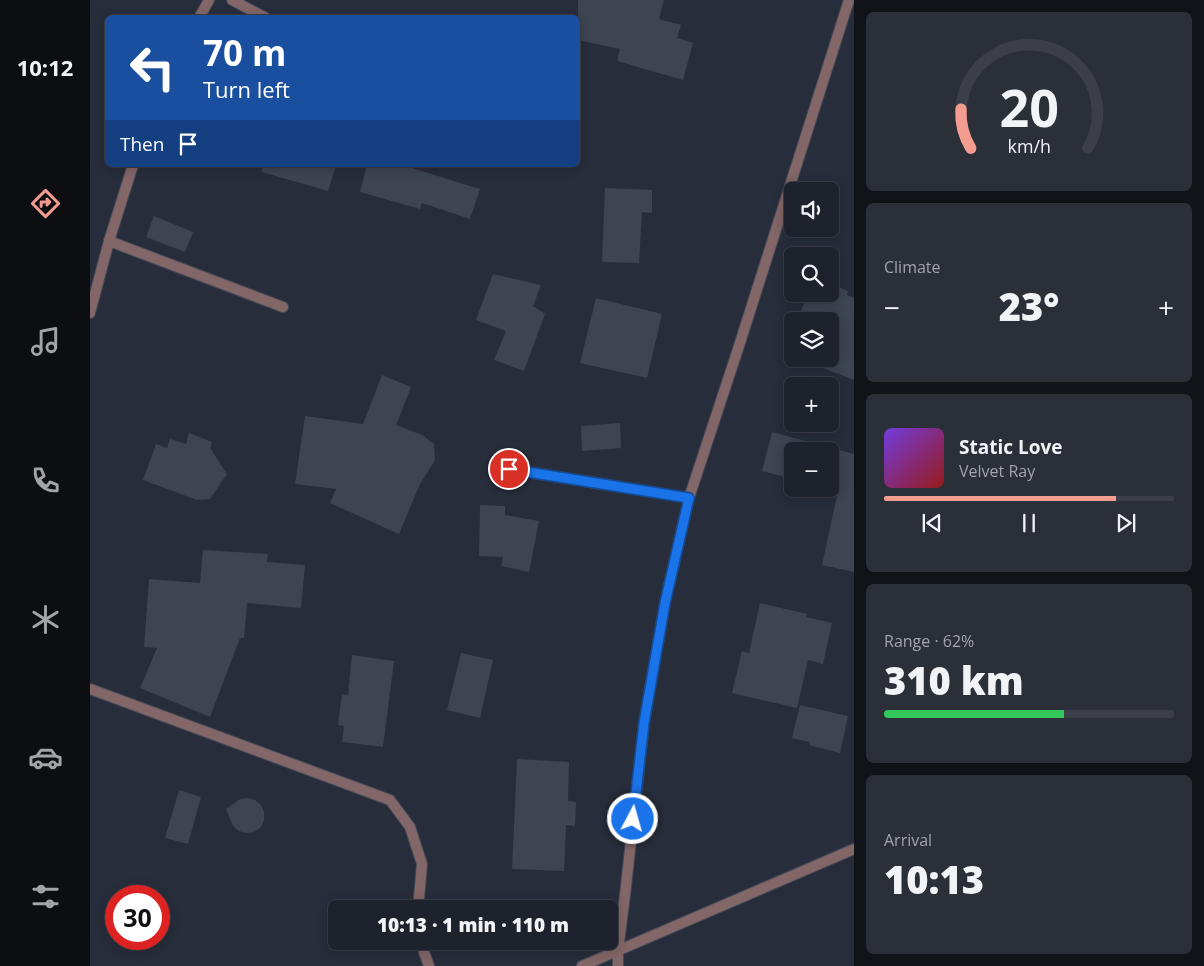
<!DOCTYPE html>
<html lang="en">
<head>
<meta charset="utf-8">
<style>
  body { margin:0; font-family:"Open Sans",sans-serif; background:#2b2f38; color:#f1f3f6; height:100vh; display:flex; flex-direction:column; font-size:19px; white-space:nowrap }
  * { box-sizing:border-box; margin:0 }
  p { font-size:16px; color:#a1a4a9 }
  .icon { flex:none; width:28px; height:28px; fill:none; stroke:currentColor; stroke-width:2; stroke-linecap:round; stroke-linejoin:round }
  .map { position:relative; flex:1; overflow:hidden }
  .drawer { display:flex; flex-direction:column; gap:12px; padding:12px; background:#101318; width:350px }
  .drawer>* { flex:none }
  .top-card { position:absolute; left:15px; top:15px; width:475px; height:152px; border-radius:8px; box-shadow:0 2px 12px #0003,0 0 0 1px #3c3f48; background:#1a4fa0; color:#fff; overflow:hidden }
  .fabs { position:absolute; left:694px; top:182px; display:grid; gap:10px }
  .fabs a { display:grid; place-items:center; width:55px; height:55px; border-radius:8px; background:#1e222c; box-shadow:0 2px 12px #0003,0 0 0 1px #3c3f48; font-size:25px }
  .speed { position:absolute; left:15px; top:885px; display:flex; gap:10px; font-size:25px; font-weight:700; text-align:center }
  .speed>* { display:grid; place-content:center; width:65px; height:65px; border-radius:50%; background:#1e222c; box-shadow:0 2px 12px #0003,0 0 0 1px #3c3f48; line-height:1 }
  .speed .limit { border:8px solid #d22; background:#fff; color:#111 }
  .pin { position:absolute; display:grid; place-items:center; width:42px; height:42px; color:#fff; margin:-21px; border:2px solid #fff; border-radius:50%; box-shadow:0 1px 5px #0007 }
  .me { position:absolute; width:55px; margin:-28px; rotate:6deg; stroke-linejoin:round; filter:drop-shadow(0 0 4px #0008) }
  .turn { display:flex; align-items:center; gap:18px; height:105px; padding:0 15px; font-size:22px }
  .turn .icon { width:65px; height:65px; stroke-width:2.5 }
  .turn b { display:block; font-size:35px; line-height:42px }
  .then { display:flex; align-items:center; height:48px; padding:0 15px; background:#0003; gap:10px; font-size:19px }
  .big { font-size:38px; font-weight:800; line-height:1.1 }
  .drawer .widget { flex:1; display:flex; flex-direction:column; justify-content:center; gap:8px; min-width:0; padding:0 18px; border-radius:8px; background:#2b2f38 }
  .drawer .dial { align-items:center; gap:0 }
  .dial svg { height:130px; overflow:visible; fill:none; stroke:#3c3f48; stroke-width:7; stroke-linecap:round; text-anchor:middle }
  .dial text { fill:#f1f3f6; stroke:none }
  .song { display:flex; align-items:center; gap:15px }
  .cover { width:60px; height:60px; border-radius:8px; background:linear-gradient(135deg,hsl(260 70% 55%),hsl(0 70% 35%)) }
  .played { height:5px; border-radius:2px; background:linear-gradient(90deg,#f59c91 80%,#3c3f48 80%) }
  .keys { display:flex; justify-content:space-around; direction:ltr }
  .heat { display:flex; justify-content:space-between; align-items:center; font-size:28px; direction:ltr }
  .charge { height:8px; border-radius:4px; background:linear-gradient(90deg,#34c759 62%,#3c3f48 0) }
  .trip { position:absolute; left:238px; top:900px; width:290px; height:50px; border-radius:8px; background:#1e222c; box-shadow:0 2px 12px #0003,0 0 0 1px #3c3f48; font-weight:800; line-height:50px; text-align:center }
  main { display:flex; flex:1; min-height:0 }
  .dock { display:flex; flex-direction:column; width:90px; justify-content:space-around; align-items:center; background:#0c0e12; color:#a1a4a9 }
  .dock .icon { width:35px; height:35px }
  .dock .selected { color:#f59c91 }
  .dock b { font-size:22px; color:#f1f3f6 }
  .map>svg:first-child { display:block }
</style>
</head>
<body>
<main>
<nav class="dock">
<b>10:12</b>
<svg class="icon selected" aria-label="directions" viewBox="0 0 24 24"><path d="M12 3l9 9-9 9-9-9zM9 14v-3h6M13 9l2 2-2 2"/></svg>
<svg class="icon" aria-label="music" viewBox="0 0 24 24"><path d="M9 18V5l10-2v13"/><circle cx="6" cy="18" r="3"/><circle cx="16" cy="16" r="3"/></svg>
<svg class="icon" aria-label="phone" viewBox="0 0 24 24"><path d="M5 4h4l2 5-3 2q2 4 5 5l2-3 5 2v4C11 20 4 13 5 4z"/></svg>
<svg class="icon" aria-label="climate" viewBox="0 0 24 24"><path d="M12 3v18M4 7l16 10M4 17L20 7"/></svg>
<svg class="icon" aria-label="car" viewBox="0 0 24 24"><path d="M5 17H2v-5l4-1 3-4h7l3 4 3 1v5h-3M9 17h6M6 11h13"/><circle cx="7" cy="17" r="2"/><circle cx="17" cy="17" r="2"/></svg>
<svg class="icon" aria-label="filters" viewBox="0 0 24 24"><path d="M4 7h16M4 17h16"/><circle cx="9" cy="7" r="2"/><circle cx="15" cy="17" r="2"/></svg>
</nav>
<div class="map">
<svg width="764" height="966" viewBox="0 0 764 966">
  <rect width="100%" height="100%" fill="#282d3b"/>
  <!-- building -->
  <g fill="#3d4452">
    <polygon points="488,0 574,0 569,19 591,25 587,38 603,43 593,80 527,61 530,49 488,40"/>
    <polygon points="172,165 246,165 238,191 172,172"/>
    <polygon points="277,165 312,165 390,189 380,219 332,203 330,209 270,192"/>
    <polygon points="515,188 562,190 562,213 552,212 549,263 512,262"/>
    <polygon points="64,216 103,232 95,252 56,237"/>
    <polygon points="403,274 451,285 443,306 455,314 434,371 404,360 416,331 386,320"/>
    <polygon points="740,284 758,291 757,295 764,298 764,380 710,359 740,359 740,321 707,321 718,294 740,294"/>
    <polygon points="506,298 572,314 557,378 490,363"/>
    <polygon points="702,333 702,356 695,353"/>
    <polygon points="292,375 321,387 306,425 332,435 344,444 345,460 330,484 309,534 240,503 246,489 205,484 215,416 273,424"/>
    <polygon points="530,423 531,448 492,451 491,426"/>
    <polygon points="682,432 764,454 764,572 732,565 748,491 740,489 740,451 702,451 702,479 672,471"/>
    <polygon points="99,433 122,442 120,448 137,474 120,499 107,500 53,480 66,444 77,448 80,439 96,444"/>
    <polygon points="390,505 415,506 415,515 449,521 439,572 411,566 413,557 389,556"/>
    <polygon points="113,550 178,554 177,562 215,565 211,608 157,603 154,638 150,638 120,717 50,688 67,648 54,647 59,579 110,583"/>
    <polygon points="670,603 717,614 716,617 742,623 733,664 718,660 707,708 642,693 652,651 659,653"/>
    <polygon points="371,653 403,660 390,718 357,710"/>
    <polygon points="262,655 304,661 293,747 252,742 254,726 248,725 252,694 258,695"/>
    <polygon points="710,705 758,716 750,753 719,745 720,742 702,738"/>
    <polygon points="427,759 479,762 478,801 486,802 485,826 476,825 474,871 422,869"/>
    <polygon points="89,790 111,797 98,844 75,838"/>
    <polygon points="158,798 165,800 171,805 174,812 174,820 171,827 164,832 156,833 149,831 143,826 136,809 150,799"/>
  </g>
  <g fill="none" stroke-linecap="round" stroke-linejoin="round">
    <!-- street casing -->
    <g stroke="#454a57" stroke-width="12">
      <g id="street">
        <polyline points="142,0 176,18"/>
        <polyline points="109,18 119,0"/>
        <polyline points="19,241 193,307"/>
        <polyline points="0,313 19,241 43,165"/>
        <polyline points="419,469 599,498 648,349 759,0"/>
        <polyline points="0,689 300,800 320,827 332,864 328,909"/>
        <polyline points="332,941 334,952 339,966"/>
        <polyline points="492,966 764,849"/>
        <polyline points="528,966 528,950 535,895 554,723 575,603 599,498"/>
      </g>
    </g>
    <!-- street -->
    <use href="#street" stroke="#836667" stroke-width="10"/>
  </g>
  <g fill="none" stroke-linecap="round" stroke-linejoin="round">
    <!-- route casing -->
    <g stroke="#114b97" stroke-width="12">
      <polyline id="route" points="419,469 599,498 575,603 554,723 543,819"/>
    </g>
    <!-- route -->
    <use href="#route" stroke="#1a73e8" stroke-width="9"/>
  </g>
</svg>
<div class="fabs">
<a><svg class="icon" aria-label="sound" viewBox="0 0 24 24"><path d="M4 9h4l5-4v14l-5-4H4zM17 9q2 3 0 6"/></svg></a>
<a><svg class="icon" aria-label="search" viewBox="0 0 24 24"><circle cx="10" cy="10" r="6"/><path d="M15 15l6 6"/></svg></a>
<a><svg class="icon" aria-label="layers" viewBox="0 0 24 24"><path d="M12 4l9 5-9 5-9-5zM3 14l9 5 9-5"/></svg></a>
<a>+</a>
<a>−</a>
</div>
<div class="speed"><div class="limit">30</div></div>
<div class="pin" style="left:419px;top:469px;background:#d93025"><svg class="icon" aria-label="arrive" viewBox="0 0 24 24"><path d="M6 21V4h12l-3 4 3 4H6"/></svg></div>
<svg class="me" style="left:543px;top:819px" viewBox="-20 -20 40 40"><circle r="17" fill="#1a73e8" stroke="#fff" stroke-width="3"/><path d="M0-11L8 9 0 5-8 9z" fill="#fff"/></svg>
<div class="trip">10:13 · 1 min · 110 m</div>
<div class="top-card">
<div class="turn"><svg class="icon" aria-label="left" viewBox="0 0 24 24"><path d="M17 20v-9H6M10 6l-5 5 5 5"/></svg><div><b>70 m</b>Turn left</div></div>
<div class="then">Then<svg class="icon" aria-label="arrive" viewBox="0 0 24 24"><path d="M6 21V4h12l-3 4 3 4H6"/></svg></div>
</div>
</div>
<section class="drawer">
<div class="widget dial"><svg viewBox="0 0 100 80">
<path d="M14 69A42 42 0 1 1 86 69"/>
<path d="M14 69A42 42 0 0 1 8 45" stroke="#f59c91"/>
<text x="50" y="56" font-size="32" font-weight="700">20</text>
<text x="50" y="72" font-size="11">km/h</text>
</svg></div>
<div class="widget"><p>Climate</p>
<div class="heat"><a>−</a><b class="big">23°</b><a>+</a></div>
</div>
<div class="widget">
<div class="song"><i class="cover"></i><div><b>Static Love</b><p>Velvet Ray</p></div></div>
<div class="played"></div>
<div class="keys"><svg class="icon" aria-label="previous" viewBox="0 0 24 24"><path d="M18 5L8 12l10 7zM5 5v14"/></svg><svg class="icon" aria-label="pause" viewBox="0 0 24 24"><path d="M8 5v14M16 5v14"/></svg><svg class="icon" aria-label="next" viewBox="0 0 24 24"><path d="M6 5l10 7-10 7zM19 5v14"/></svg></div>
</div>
<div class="widget"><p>Range · 62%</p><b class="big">310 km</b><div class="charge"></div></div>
<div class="widget"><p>Arrival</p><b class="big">10:13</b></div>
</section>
</main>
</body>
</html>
